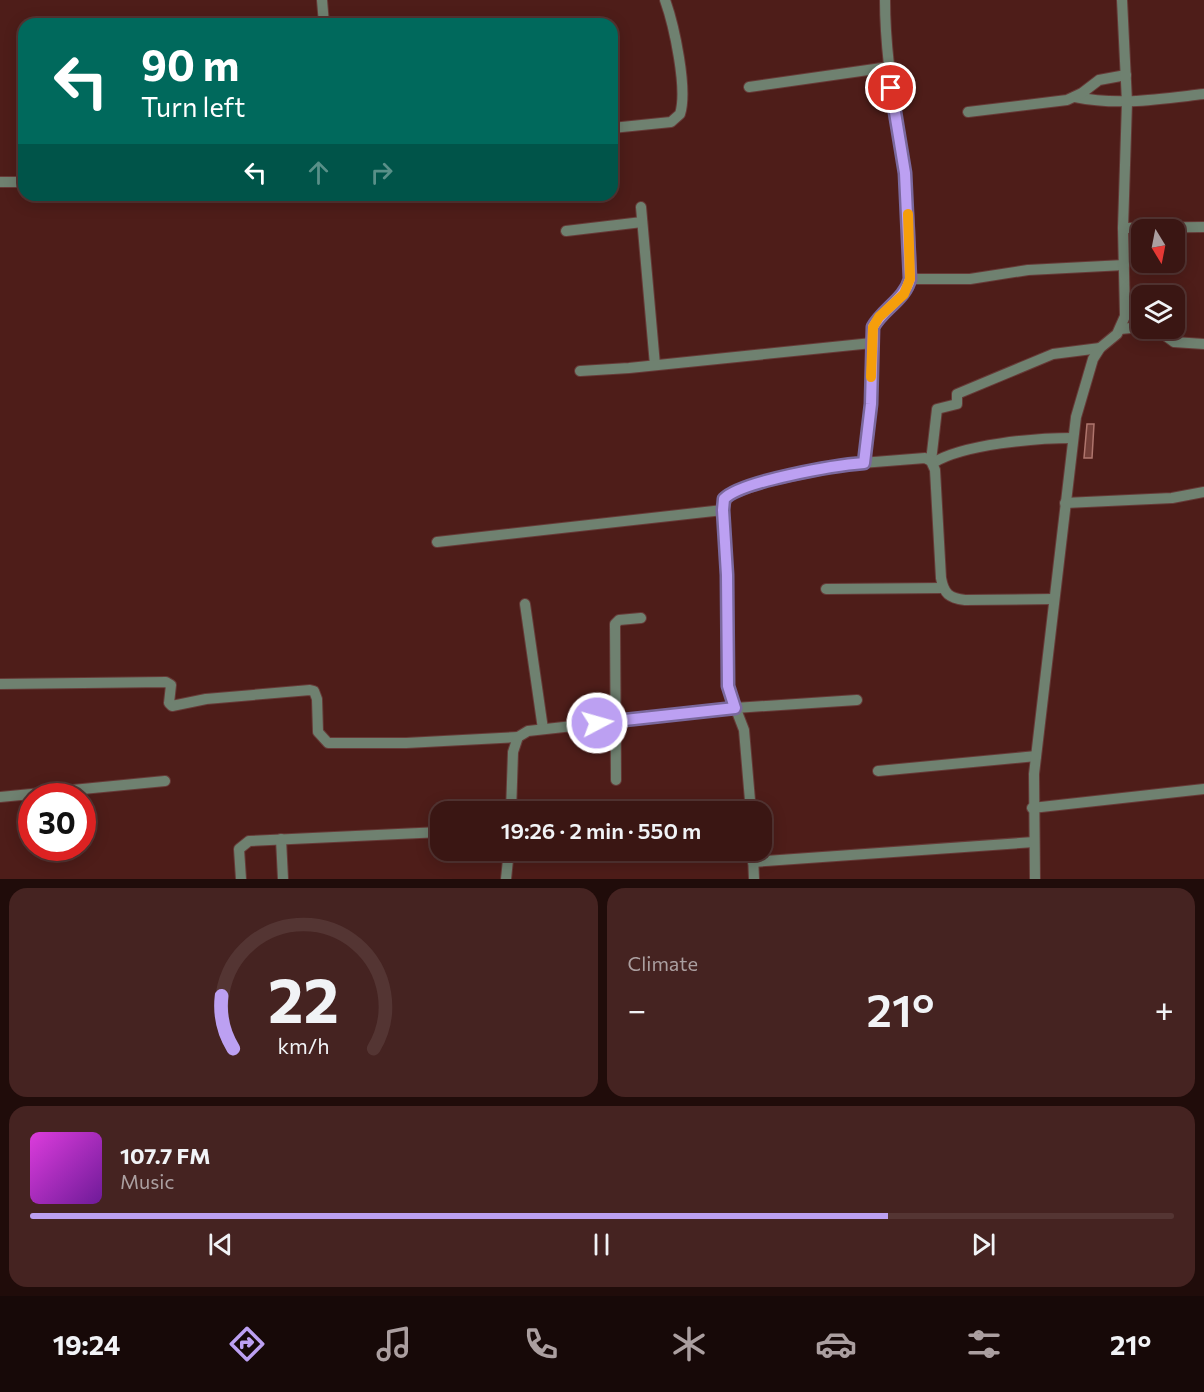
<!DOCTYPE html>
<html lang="en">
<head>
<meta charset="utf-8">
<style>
  body { margin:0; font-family:Commissioner,sans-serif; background:#452321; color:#f1f3f6; height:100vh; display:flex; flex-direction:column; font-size:22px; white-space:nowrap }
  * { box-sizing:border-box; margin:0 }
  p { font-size:20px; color:#ab9fa0 }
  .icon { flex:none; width:33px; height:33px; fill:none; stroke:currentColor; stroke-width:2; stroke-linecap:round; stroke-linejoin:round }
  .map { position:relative; height:879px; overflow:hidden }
  .details { display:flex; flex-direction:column; gap:9px; padding:9px; background:#200c0a; flex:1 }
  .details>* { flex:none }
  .banner { position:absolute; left:18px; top:18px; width:600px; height:183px; border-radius:18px; box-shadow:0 3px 15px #0003,0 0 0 2px #543533; background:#00695c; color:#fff; overflow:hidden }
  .needle { width:39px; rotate:170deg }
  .buttons { position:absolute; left:1131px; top:219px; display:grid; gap:12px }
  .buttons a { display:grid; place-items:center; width:54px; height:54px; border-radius:12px; background:#3a1613; box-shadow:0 3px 15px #0003,0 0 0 2px #543533; font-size:30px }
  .speed { position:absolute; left:18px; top:783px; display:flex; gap:12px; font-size:30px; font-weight:700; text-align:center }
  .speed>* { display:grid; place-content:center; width:78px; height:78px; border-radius:50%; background:#3a1613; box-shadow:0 3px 15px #0003,0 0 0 2px #543533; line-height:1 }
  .speed .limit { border:9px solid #d22; background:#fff; color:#111 }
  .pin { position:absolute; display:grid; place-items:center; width:51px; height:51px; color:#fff; margin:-26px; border:3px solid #fff; border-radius:50%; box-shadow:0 2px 6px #0007 }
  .me { position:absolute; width:66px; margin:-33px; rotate:84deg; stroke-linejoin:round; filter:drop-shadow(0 0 4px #0008) }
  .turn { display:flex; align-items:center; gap:21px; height:126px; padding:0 24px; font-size:27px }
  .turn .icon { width:78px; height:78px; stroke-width:2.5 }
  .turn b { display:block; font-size:42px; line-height:51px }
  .lanes { display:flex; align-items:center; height:57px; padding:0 24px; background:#0003; justify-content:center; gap:30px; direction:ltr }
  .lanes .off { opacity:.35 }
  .big { font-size:45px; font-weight:600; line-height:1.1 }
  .details .tile { flex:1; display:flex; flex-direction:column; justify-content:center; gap:9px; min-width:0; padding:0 21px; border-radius:18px; background:#452321 }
  .details .dial { align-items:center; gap:0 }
  .dial svg { height:156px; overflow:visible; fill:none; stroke:#543533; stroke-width:7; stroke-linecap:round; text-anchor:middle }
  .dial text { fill:#f1f3f6; stroke:none }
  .song { display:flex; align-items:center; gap:18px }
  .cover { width:72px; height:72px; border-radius:9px; background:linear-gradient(135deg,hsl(300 70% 55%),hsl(280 70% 35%)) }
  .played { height:6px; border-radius:3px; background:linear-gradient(90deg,#bca0f2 75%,#543533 75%) }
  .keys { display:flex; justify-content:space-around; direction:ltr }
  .heat { display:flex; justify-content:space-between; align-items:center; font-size:33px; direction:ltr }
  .details .tiles { flex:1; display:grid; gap:9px; grid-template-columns:1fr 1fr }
  .tile:last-child { grid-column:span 2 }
  .trip { position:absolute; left:430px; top:801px; width:342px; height:60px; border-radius:18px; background:#3a1613; box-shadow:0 3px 15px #0003,0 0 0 2px #543533; font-weight:600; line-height:60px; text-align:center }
  .menu { display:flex; height:96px; justify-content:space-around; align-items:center; background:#170908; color:#ab9fa0 }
  .menu .icon { width:42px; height:42px }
  .menu .current { color:#bca0f2 }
  .menu b { font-size:27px; color:#f1f3f6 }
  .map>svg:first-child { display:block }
</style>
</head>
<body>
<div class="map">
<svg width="1204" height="879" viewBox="0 0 1204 879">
  <rect width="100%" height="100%" fill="#4e1d19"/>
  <!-- building -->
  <polygon fill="#733e38" stroke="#af756d" stroke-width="1.5" points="1087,424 1094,424 1092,458 1084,458"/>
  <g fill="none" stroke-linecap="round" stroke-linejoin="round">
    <!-- minor casing -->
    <g stroke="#663a37" stroke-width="12">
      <g id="minor">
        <polyline points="322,0 324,24"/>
        <polyline points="749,87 889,67"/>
        <path d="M1075,97C1119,106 1160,99 1204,94"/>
        <polyline points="968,112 1067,100 1082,93 1099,80 1126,75"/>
        <path d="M612,128L671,122L680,114C688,89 674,25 665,0"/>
        <polyline points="0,182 24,182"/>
        <polyline points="641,207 655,365"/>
        <polyline points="1123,228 1204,227"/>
        <polyline points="566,231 642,222"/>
        <polyline points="911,279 970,279 1028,270 1124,265"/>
        <polyline points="1155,328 1174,342 1204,344"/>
        <polyline points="1120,329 1142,327"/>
        <polyline points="580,371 629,368 872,343"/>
        <polyline points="931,461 937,409 957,404 957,394 1053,354 1100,348"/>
        <path d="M864,463L871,404L873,328C882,312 902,303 909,286C913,275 910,258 910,245C908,163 885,83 885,0"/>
        <path d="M933,463C963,444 1037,438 1073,438"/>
        <polyline points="1065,503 1172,498 1204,492"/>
        <polyline points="437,542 723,510"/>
        <polyline points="826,589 943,588"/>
        <polyline points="525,604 543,729"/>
        <polyline points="0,684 166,682 171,685 169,703 172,706 206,699 310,690 314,691 317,699 318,732 328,743 406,743 518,737"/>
        <polyline points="878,771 1036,756"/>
        <polyline points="616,780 615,624 619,620 641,618"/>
        <polyline points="0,797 165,781"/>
        <polyline points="1032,808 1204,789"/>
        <polyline points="511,812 513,752 518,737 528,731 735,708 857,700"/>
        <path d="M751,812L744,730L727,686V575L723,510L728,495L764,482L849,464L925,458L931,461L935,470L941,578C944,594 949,598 965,600L1053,599"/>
        <polyline points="281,839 283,879"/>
        <polyline points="753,855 754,879"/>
        <polyline points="633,857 752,853"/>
        <polyline points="753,862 1034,842"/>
        <polyline points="241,879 239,849 249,841 441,832"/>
        <polyline points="506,879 509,850"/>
        <polyline points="1035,879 1034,774 1076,417 1093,359 1100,348 1117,334 1125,316 1123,228 1127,102 1122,0"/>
      </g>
    </g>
    <!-- minor -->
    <use href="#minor" stroke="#6f8170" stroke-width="10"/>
  </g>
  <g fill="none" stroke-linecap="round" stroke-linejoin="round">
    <!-- route casing -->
    <g stroke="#7a689d" stroke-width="15">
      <path id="route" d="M597,723L735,708L728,686L727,575L723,510L724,499C741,481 837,465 864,463L871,404L873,327C883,309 905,299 910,279L905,173L891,88"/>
    </g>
    <!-- route -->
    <use href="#route" stroke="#bca0f2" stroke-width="10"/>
    <!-- slow -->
    <polyline stroke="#f59e0b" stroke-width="10" points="871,377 873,327 879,317 904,294 910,279 908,214"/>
  </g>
</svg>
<div class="buttons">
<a><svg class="needle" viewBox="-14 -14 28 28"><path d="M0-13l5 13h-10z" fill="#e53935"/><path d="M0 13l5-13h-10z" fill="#ab9fa0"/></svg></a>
<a><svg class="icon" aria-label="layers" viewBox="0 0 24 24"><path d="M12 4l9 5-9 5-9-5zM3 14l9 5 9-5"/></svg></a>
</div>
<div class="speed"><div class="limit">30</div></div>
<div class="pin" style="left:891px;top:88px;background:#d93025"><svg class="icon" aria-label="arrive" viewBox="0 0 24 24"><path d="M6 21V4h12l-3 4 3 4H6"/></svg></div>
<svg class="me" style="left:597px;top:723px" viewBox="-20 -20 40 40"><circle r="17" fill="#bca0f2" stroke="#fff" stroke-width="3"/><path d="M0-11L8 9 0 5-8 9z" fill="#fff"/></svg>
<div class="trip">19:26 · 2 min · 550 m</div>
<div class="banner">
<div class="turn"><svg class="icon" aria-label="left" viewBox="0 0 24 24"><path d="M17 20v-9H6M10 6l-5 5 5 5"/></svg><div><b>90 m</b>Turn left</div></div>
<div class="lanes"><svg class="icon" aria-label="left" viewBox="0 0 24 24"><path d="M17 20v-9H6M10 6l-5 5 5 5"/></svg><svg class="icon off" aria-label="ahead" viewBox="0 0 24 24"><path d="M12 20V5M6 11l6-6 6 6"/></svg><svg class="icon off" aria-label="right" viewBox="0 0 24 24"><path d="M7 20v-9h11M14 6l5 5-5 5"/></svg></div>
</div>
</div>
<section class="details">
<div class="tiles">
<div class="tile dial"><svg viewBox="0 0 100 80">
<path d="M14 69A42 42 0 1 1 86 69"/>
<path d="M14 69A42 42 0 0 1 8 42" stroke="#bca0f2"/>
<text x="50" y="56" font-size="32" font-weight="700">22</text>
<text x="50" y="72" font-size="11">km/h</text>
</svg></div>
<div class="tile"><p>Climate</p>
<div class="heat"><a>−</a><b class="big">21°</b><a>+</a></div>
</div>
<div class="tile">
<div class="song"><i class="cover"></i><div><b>107.7 FM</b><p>Music</p></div></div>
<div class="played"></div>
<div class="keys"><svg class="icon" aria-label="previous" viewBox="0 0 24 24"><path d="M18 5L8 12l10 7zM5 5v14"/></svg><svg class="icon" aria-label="pause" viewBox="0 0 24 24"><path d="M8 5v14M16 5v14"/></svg><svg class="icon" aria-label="next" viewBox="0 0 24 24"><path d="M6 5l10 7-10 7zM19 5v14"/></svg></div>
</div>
</div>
</section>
<nav class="menu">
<b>19:24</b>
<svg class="icon current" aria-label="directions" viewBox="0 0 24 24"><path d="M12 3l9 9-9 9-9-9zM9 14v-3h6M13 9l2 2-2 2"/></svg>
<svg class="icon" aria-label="music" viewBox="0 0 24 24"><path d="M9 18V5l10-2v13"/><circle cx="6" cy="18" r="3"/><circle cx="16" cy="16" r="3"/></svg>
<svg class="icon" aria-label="phone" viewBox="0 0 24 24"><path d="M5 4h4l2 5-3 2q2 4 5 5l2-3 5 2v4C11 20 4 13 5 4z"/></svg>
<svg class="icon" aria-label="climate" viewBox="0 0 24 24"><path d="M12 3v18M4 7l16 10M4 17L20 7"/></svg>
<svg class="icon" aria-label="car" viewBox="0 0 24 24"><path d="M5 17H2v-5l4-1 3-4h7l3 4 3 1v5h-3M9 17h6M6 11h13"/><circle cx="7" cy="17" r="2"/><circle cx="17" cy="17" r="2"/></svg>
<svg class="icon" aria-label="filters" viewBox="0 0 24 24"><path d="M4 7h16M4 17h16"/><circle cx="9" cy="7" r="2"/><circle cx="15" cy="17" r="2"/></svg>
<b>21°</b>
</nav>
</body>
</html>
